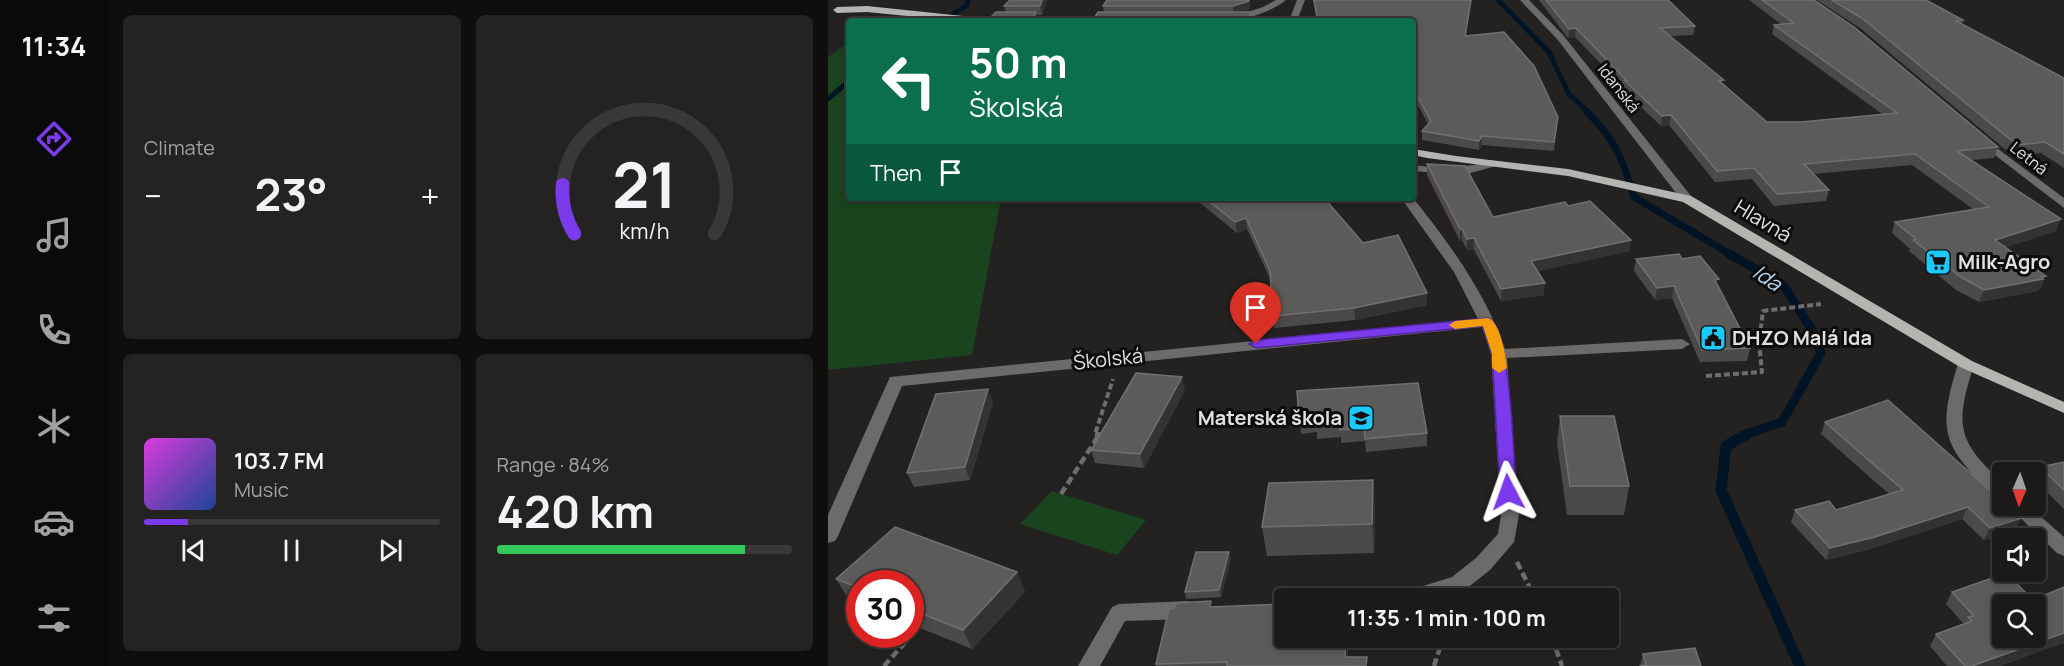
<!DOCTYPE html>
<html lang="en">
<head>
<meta charset="utf-8">
<style>
  body { margin:0; font-family:Manrope,sans-serif; background:#242321; color:#f1f3f6; height:100vh; display:flex; flex-direction:column; font-size:22px; white-space:nowrap }
  * { box-sizing:border-box; margin:0 }
  p { font-size:20px; color:#a0a1a2 }
  .icon { flex:none; width:33px; height:33px; fill:none; stroke:currentColor; stroke-width:2; stroke-linecap:round; stroke-linejoin:round }
  .map { position:relative; flex:1; overflow:hidden }
  .sheet { display:flex; flex-direction:column; gap:15px; padding:15px; background:#0f0e0d; width:720px }
  .sheet>* { flex:none }
  .top-card { position:absolute; left:18px; top:18px; width:570px; height:183px; border-radius:6px; box-shadow:0 3px 9px #0003,0 0 0 2px #393837; background:#0b6e4f; color:#fff; overflow:hidden }
  .needle { width:39px; rotate:182deg }
  .buttons { position:absolute; left:1164px; top:462px; display:grid; gap:12px }
  .buttons a { display:grid; place-items:center; width:54px; height:54px; border-radius:6px; background:#1b1a18; box-shadow:0 3px 9px #0003,0 0 0 2px #393837; font-size:30px }
  .speed { position:absolute; left:18px; top:570px; display:flex; gap:12px; font-size:30px; font-weight:700; text-align:center }
  .speed>* { display:grid; place-content:center; width:78px; height:78px; border-radius:50%; background:#1b1a18; box-shadow:0 3px 9px #0003,0 0 0 2px #393837; line-height:1 }
  .speed .limit { border:9px solid #d22; background:#fff; color:#111 }
  .pin { position:absolute; display:grid; place-items:center; width:51px; height:51px; color:#fff; margin:-62px -26px; border-radius:50% 50% 50% 0; rotate:-45deg; box-shadow:0 0 6px #0007 }
  .pin .icon { rotate:45deg }
  .me { position:absolute; width:66px; margin:-33px; rotate:356deg; stroke-linejoin:round; filter:drop-shadow(0 0 4px #0008) }
  .turn { display:flex; align-items:center; gap:21px; height:126px; padding:0 24px; font-size:27px }
  .turn .icon { width:78px; height:78px; stroke-width:2.5 }
  .turn b { display:block; font-size:42px; line-height:51px }
  .then { display:flex; align-items:center; height:57px; padding:0 24px; background:#0003; gap:12px; font-size:22px }
  .big { font-size:45px; font-weight:700; line-height:1.1 }
  .sheet .tile { flex:1; display:flex; flex-direction:column; justify-content:center; gap:9px; min-width:0; padding:0 21px; border-radius:9px; background:#242321 }
  .sheet .dial { align-items:center; gap:0 }
  .dial svg { height:156px; overflow:visible; fill:none; stroke:#393837; stroke-width:7; stroke-linecap:round; text-anchor:middle }
  .dial text { fill:#f1f3f6; stroke:none }
  .song { display:flex; align-items:center; gap:18px }
  .cover { width:72px; height:72px; border-radius:9px; background:linear-gradient(135deg,hsl(300 70% 55%),hsl(220 70% 35%)) }
  .played { height:6px; border-radius:3px; background:linear-gradient(90deg,#7c3aed 15%,#393837 15%) }
  .keys { display:flex; justify-content:space-around; direction:ltr }
  .heat { display:flex; justify-content:space-between; align-items:center; font-size:33px; direction:ltr }
  .charge { height:9px; border-radius:4px; background:linear-gradient(90deg,#34c759 84%,#393837 0) }
  .sheet .tiles { flex:1; display:grid; gap:15px; grid-template-columns:repeat(2,1fr) }
  .trip { position:absolute; left:446px; top:588px; width:345px; height:60px; border-radius:6px; background:#1b1a18; box-shadow:0 3px 9px #0003,0 0 0 2px #393837; font-weight:700; line-height:60px; text-align:center }
  main { display:flex; flex:1; min-height:0 }
  .tabs { display:flex; flex-direction:column; width:108px; justify-content:space-around; align-items:center; background:#0b0a0a; color:#a0a1a2 }
  .tabs .icon { width:42px; height:42px }
  .tabs .current { color:#7c3aed }
  .tabs b { font-size:27px; color:#f1f3f6 }
  .map>svg:first-child { display:block }
</style>
</head>
<body>
<main>
<nav class="tabs">
<b>11:34</b>
<svg class="icon current" aria-label="directions" viewBox="0 0 24 24"><path d="M12 3l9 9-9 9-9-9zM9 14v-3h6M13 9l2 2-2 2"/></svg>
<svg class="icon" aria-label="music" viewBox="0 0 24 24"><path d="M9 18V5l10-2v13"/><circle cx="6" cy="18" r="3"/><circle cx="16" cy="16" r="3"/></svg>
<svg class="icon" aria-label="phone" viewBox="0 0 24 24"><path d="M5 4h4l2 5-3 2q2 4 5 5l2-3 5 2v4C11 20 4 13 5 4z"/></svg>
<svg class="icon" aria-label="climate" viewBox="0 0 24 24"><path d="M12 3v18M4 7l16 10M4 17L20 7"/></svg>
<svg class="icon" aria-label="car" viewBox="0 0 24 24"><path d="M5 17H2v-5l4-1 3-4h7l3 4 3 1v5h-3M9 17h6M6 11h13"/><circle cx="7" cy="17" r="2"/><circle cx="17" cy="17" r="2"/></svg>
<svg class="icon" aria-label="filters" viewBox="0 0 24 24"><path d="M4 7h16M4 17h16"/><circle cx="9" cy="7" r="2"/><circle cx="15" cy="17" r="2"/></svg>
</nav>
<section class="sheet">
<div class="tiles">
<div class="tile"><p>Climate</p>
<div class="heat"><a>−</a><b class="big">23°</b><a>+</a></div>
</div>
<div class="tile dial"><svg viewBox="0 0 100 80">
<path d="M14 69A42 42 0 1 1 86 69"/>
<path d="M14 69A42 42 0 0 1 8 44" stroke="#7c3aed"/>
<text x="50" y="56" font-size="32" font-weight="700">21</text>
<text x="50" y="72" font-size="11">km/h</text>
</svg></div>
<div class="tile">
<div class="song"><i class="cover"></i><div><b>103.7 FM</b><p>Music</p></div></div>
<div class="played"></div>
<div class="keys"><svg class="icon" aria-label="previous" viewBox="0 0 24 24"><path d="M18 5L8 12l10 7zM5 5v14"/></svg><svg class="icon" aria-label="pause" viewBox="0 0 24 24"><path d="M8 5v14M16 5v14"/></svg><svg class="icon" aria-label="next" viewBox="0 0 24 24"><path d="M6 5l10 7-10 7zM19 5v14"/></svg></div>
</div>
<div class="tile"><p>Range · 84%</p><b class="big">420 km</b><div class="charge"></div></div>
</div>
</section>
<div class="map">
<svg width="1236" height="666" viewBox="0 0 1236 666">
  <rect width="100%" height="100%" fill="#242220"/>
  <!-- green -->
  <g fill="#19441e">
    <polygon points="21,42 21,198 173,198 144,355 0,370 0,57"/>
    <polygon points="224,491 233,494 318,520 289,555 192,524"/>
  </g>
  <g fill="none" stroke-linecap="round" stroke-linejoin="round">
    <!-- stream-far3 -->
    <g stroke="#001425" stroke-width="5">
      <polyline points="670,0 721,52 741,94 760,112"/>
      <polyline points="115,21 139,5 140,0"/>
      <polyline points="0,99 21,81"/>
    </g>
    <!-- stream-far2 -->
    <path stroke="#001425" stroke-width="7" d="M758,111C788,140 794,158 806,197L902,254"/>
    <!-- stream-far1 -->
    <polyline stroke="#001425" stroke-width="9" points="900,253 956,286 984,330 993,353 954,422 916,435"/>
    <!-- stream -->
    <polyline stroke="#001425" stroke-width="11" points="919,434 898,446 893,490 972,666"/>
    <!-- path-far1 -->
    <g stroke="#6f6e6c" stroke-width="4" stroke-dasharray="6 3" stroke-linecap="butt">
      <polyline points="878,376 934,372 931,342 935,311 993,304"/>
      <polyline points="274,435 267,434 285,379"/>
    </g>
    <!-- path -->
    <g stroke="#6f6e6c" stroke-width="4.5" stroke-dasharray="8 4" stroke-linecap="butt">
      <polyline points="267,434 274,435"/>
      <polyline points="233,494 271,435"/>
      <polyline points="689,562 707,598"/>
      <polyline points="724,638 734,666"/>
      <polyline points="56,666 91,627"/>
      <polyline points="606,666 615,638"/>
    </g>
    <!-- minor -->
    <g fill="#6b6b69" fill-rule="evenodd">
      <path d="M448,0H458C448,9 410,25 398,19L435,7Z"/>
      <polygon points="469,0 477,0 469,21 461,21"/>
      <polygon points="692,0 701,0 735,35 863,196 863,202 855,202 729,39"/>
      <polygon points="1154,137 1236,198 1236,208 1150,142 1150,138"/>
      <path d="M664,161L670,164L668,166L635,175L585,171V165C614,169 636,168 664,161Z"/>
      <path d="M573,198H585C622,244 657,292 677,349L854,339L862,344L854,349L679,358L691,515L686,542L662,570L638,589L607,598H558L561,592L592,587L624,577L648,558L670,534L673,515L663,354L654,327L74,386L10,536L7,541L0,543V515L62,377L650,319L626,272Z"/>
      <path d="M1138,359L1146,364C1128,423 1127,439 1174,482V499L1168,497C1116,448 1108,433 1130,364Z"/>
      <polygon points="1180,506 1201,506 1236,537 1236,556 1229,553"/>
      <polygon points="360,601 367,604 370,610 367,616 360,619 297,621 272,666 250,666 284,607 291,604"/>
    </g>
    <!-- major -->
    <g fill="#b5b4b1" fill-rule="evenodd">
      <polygon points="39,6 135,16 273,17 277,20 129,21 39,12 9,13 5,10 9,7"/>
      <polygon points="402,16 435,18 439,21 399,21 399,17"/>
      <polygon points="585,149 628,156 740,169 863,196 1144,361 1236,402 1236,413 1132,367 855,202 740,176 599,158 585,155"/>
    </g>
  </g>
  <!-- wall -->
  <g fill="#4c4a48">
    <polygon points="219,0 214,15 209,15 211,20 265,20 276,12 275,6 421,0 422,9 414,12 422,12 423,21 159,21 178,12 176,6"/>
    <polygon points="485,0 643,0 638,36 730,117 726,151 654,145 651,150 594,140 594,131 600,124 585,96 585,21 489,21"/>
    <polygon points="711,0 840,0 867,26 865,35 842,36 939,122 973,122 1054,114 944,34 946,25 953,24 921,0 986,0 1170,147 1166,158 1143,160 1228,231 1177,247 1213,288 1211,289 1210,291 1151,302 1128,290 1081,251 1082,249 1064,233 1067,222 1145,209 1084,165 985,174 1001,190 998,201 946,206 924,179 887,182 841,125 833,126 796,91 797,89 747,37 740,38"/>
    <polygon points="989,0 1098,0 1135,20 1134,24 1236,78 1236,168 1213,153 1185,156 1032,28"/>
    <polygon points="599,164 665,217 740,206 803,240 801,251 710,271 716,295 673,301 646,250 639,250 634,240 632,241 599,175"/>
    <polygon points="366,198 496,198 535,243 599,305 527,320 446,328 443,281 419,229 409,233"/>
    <polygon points="808,259 854,259 890,286 922,348 919,361 872,362 844,298 827,300 806,271"/>
    <polygon points="357,390 316,468 267,463 263,450"/>
    <polygon points="469,391 599,433 599,446 538,452 537,441 513,443 513,437 489,439 489,432 473,434"/>
    <polygon points="165,402 142,480 86,487 79,473"/>
    <polygon points="732,416 801,486 796,515 739,515 729,443"/>
    <polygon points="997,422 1187,530 1156,540 1134,519 1042,549 998,560 963,522 967,510 1008,510 1061,494 993,434"/>
    <polygon points="1236,462 1236,509 1208,481 1208,477 1212,467"/>
    <polygon points="547,508 546,553 439,556 434,527"/>
    <polygon points="401,552 403,559 393,597 358,599 357,592"/>
    <polygon points="189,572 197,592 144,649 82,624 82,584 32,584 32,603 20,598 8,579"/>
    <polygon points="1236,587 1236,644 1235,643 1172,666 1119,666 1102,646 1108,634 1136,624 1118,604 1124,592 1205,600"/>
    <polygon points="385,607 520,648 520,657 539,657 539,666 328,666 328,664"/>
    <polygon points="815,654 873,666 812,666"/>
  </g>
  <!-- shaded-wall -->
  <g fill="#353331">
    <polygon points="214,0 219,0 214,15 212,6"/>
    <polygon points="643,0 637,43 637,36"/>
    <polygon points="421,1 422,9 406,14 405,6"/>
    <polygon points="208,12 211,21 205,20"/>
    <polygon points="748,28 747,37 740,38 741,29"/>
    <polygon points="843,115 841,125 833,126 834,116"/>
    <polygon points="654,136 654,145 651,150 651,141"/>
    <polygon points="418,218 419,229 409,233 407,222"/>
    <polygon points="1233,219 1228,231 1162,251 1167,240"/>
    <polygon points="632,229 634,229 634,240 632,241"/>
    <polygon points="646,238 646,250 639,250 639,239"/>
    <polygon points="803,240 801,251 703,273 703,261"/>
    <polygon points="1218,276 1213,288 1211,289 1210,291 1151,302 1156,290"/>
    <polygon points="717,283 716,295 673,301 673,289"/>
    <polygon points="846,286 844,298 827,300 829,288"/>
    <polygon points="599,293 599,305 527,320 526,308"/>
    <polygon points="354,377 357,390 316,468 312,454"/>
    <polygon points="160,389 165,402 142,480 137,467"/>
    <polygon points="545,480 547,508 546,553 544,524"/>
    <polygon points="1140,507 1134,519 1042,549 998,560 1002,548"/>
    <polygon points="1194,518 1187,530 1156,540 1162,528"/>
    <polygon points="401,552 403,559 393,597 391,590"/>
    <polygon points="189,572 197,592 144,649 135,630"/>
    <polygon points="1236,633 1236,641 1235,643 1172,666 1144,666"/>
    <polygon points="518,638 519,638 520,648 519,666 517,657"/>
  </g>
  <!-- building -->
  <g fill="#5c5b59" stroke="#71706e" stroke-width="1.5" fill-rule="evenodd">
    <polygon points="182,0 214,0 212,6 176,6"/>
    <polygon points="279,0 421,0 421,1 405,6 275,6"/>
    <polygon points="486,0 643,0 637,36 676,32 706,66 730,117 726,142 654,136 651,141 594,131 603,121 585,88 585,21 490,21"/>
    <polygon points="718,0 840,0 867,26 832,28 896,80 891,81 939,122 973,122 1069,113 946,25 966,23 934,0 986,0 1026,27 1170,147 1129,151 1233,219 1167,240 1218,276 1213,277 1215,279 1156,290 1133,277 1085,240 1088,239 1067,222 1161,207 1087,154 976,164 1001,190 949,194 926,168 889,171 843,115 834,116 797,81 799,81 748,28 741,29"/>
    <polygon points="1004,0 1098,0 1135,20 1128,21 1236,78 1236,154 1217,142 1189,145 1035,19"/>
    <polygon points="168,12 208,12 205,20 265,20 270,12 422,12 422,21 159,21"/>
    <polygon points="599,164 637,166 665,217 737,202 740,206 762,201 803,240 703,261 717,283 673,289 646,238 639,239 634,229 632,229"/>
    <polygon points="377,198 496,198 535,243 570,235 599,293 526,308 445,316 442,271 418,218 407,222"/>
    <polygon points="851,254 854,259 872,256 891,279 887,280 922,348 874,350 846,286 829,288 808,259"/>
    <polygon points="308,373 354,377 312,454 263,450"/>
    <polygon points="590,383 599,433 537,439 536,428 512,430 512,423 488,426 488,419 471,420 469,391"/>
    <polygon points="160,389 137,467 79,473 108,394"/>
    <polygon points="1060,400 1174,501 1174,506 1179,506 1194,518 1162,528 1140,507 1047,537 1002,548 967,510 1001,501 1008,510 1075,490 997,422"/>
    <polygon points="732,416 786,416 801,486 742,486"/>
    <polygon points="1236,462 1236,490 1212,467"/>
    <polygon points="545,480 544,524 434,527 441,483"/>
    <polygon points="67,527 189,572 135,630 82,609 82,584 32,584 32,588 8,579"/>
    <polygon points="368,552 401,552 391,590 357,592"/>
    <path d="M1178,573L1205,600L1236,587V633L1144,666H1137L1108,634L1144,621L1140,617L1146,616L1124,592ZM1174,604H1208V638H1174Z"/>
    <polygon points="383,601 382,607 456,604 456,638 518,638 517,657 539,657 538,666 399,666 399,662 328,664 341,609 346,608 348,603"/>
    <polygon points="867,648 873,666 811,666 818,665 815,654"/>
  </g>
  <!-- route -->
  <path fill="#7c3aed" stroke="#51269a" stroke-width="1.5" d="M660,318C683,323 686,466 688,492L686,497H674L672,492L664,354L655,326L428,348L421,344L428,340Z"/>
  <!-- slow -->
  <path fill="#f59e0b" d="M660,318C672,321 678,356 679,368L671,373L664,368V354L655,326L627,329L621,325L627,321Z"/>
  <!-- icons -->
  <defs>
    <g id="supermarket-square" transform="scale(1.35)"><rect x="-9" y="-9" width="18" height="18" rx="4" fill="#1bc9fc" stroke="#0d0c0b"/><path d="M-6-5.5h2.5l.6 2H6L4.5 2H-2.5L-4.4-4H-6ZM-1.5 3.2a1.3 1.3 0 1 0 .1 0ZM3 3.2a1.3 1.3 0 1 0 .1 0Z" fill="#111"/></g>
    <g id="civic-square" transform="scale(1.35)"><rect x="-9" y="-9" width="18" height="18" rx="4" fill="#1bc9fc" stroke="#0d0c0b"/><path d="M-.6-6.5H3V-4.5H.6V-3L4-1V1h2V6H-6V1h2V-1L-.6-3ZM-1.2 2.5V6h2.4V2.5Z" fill="#111"/></g>
    <g id="school-square" transform="scale(1.35)"><rect x="-9" y="-9" width="18" height="18" rx="4" fill="#1bc9fc" stroke="#0d0c0b"/><path d="M0-5L7-2L0 1L-7-2ZM-4 1L0 2.5L4 1V4Q0 6-4 4Z" fill="#111"/></g>
  </defs>
  <g fill-rule="evenodd">
    <use href="#supermarket-square" x="1110" y="262"/>
    <use href="#civic-square" x="885" y="338"/>
    <use href="#school-square" x="533" y="418"/>
  </g>
  <g text-anchor="middle" stroke-width="6" stroke-linejoin="round" paint-order="stroke">
    <!-- far-street labels -->
    <g font-size="16" fill="#e2e1df" stroke="#0d0c0b">
      <text transform="translate(791 88) rotate(52)" y="6">Idanská</text>
      <text transform="translate(1201 158) rotate(38)" y="6">Letná</text>
    </g>
    <!-- street labels -->
    <g font-size="20" fill="#e2e1df" stroke="#0d0c0b">
      <text transform="translate(935 221) rotate(31)" y="7">Hlavná</text>
      <text transform="translate(280 359) rotate(-6)" y="7">Školská</text>
    </g>
    <!-- poi labels -->
    <g font-size="20" font-weight="bold" fill="#e2e1df" stroke="#0d0c0b" text-anchor="start">
      <text x="1130" y="269">Milk-Agro</text>
      <text x="904" y="345">DHZO Malá Ida</text>
      <text x="514" y="425" text-anchor="end">Materská škola</text>
    </g>
    <!-- water labels -->
    <g font-size="21" font-style="italic" fill="#b0d6f6" stroke="#0d0c0b">
      <text transform="translate(939 278) rotate(34)" y="7">Ida</text>
    </g>
  </g>
</svg>
<div class="buttons">
<a><svg class="needle" viewBox="-14 -14 28 28"><path d="M0-13l5 13h-10z" fill="#e53935"/><path d="M0 13l5-13h-10z" fill="#a0a1a2"/></svg></a>
<a><svg class="icon" aria-label="sound" viewBox="0 0 24 24"><path d="M4 9h4l5-4v14l-5-4H4zM17 9q2 3 0 6"/></svg></a>
<a><svg class="icon" aria-label="search" viewBox="0 0 24 24"><circle cx="10" cy="10" r="6"/><path d="M15 15l6 6"/></svg></a>
</div>
<div class="speed"><div class="limit">30</div></div>
<div class="pin" style="left:428px;top:344px;background:#d93025"><svg class="icon" aria-label="arrive" viewBox="0 0 24 24"><path d="M6 21V4h12l-3 4 3 4H6"/></svg></div>
<svg class="me" style="left:680px;top:492px" viewBox="-20 -20 40 40"><path d="M0-17L14 15 0 8-14 15z" fill="#7c3aed" stroke="#fff" stroke-width="4"/></svg>
<div class="trip">11:35 · 1 min · 100 m</div>
<div class="top-card">
<div class="turn"><svg class="icon" aria-label="left" viewBox="0 0 24 24"><path d="M17 20v-9H6M10 6l-5 5 5 5"/></svg><div><b>50 m</b>Školská</div></div>
<div class="then">Then<svg class="icon" aria-label="arrive" viewBox="0 0 24 24"><path d="M6 21V4h12l-3 4 3 4H6"/></svg></div>
</div>
</div>
</main>
</body>
</html>
